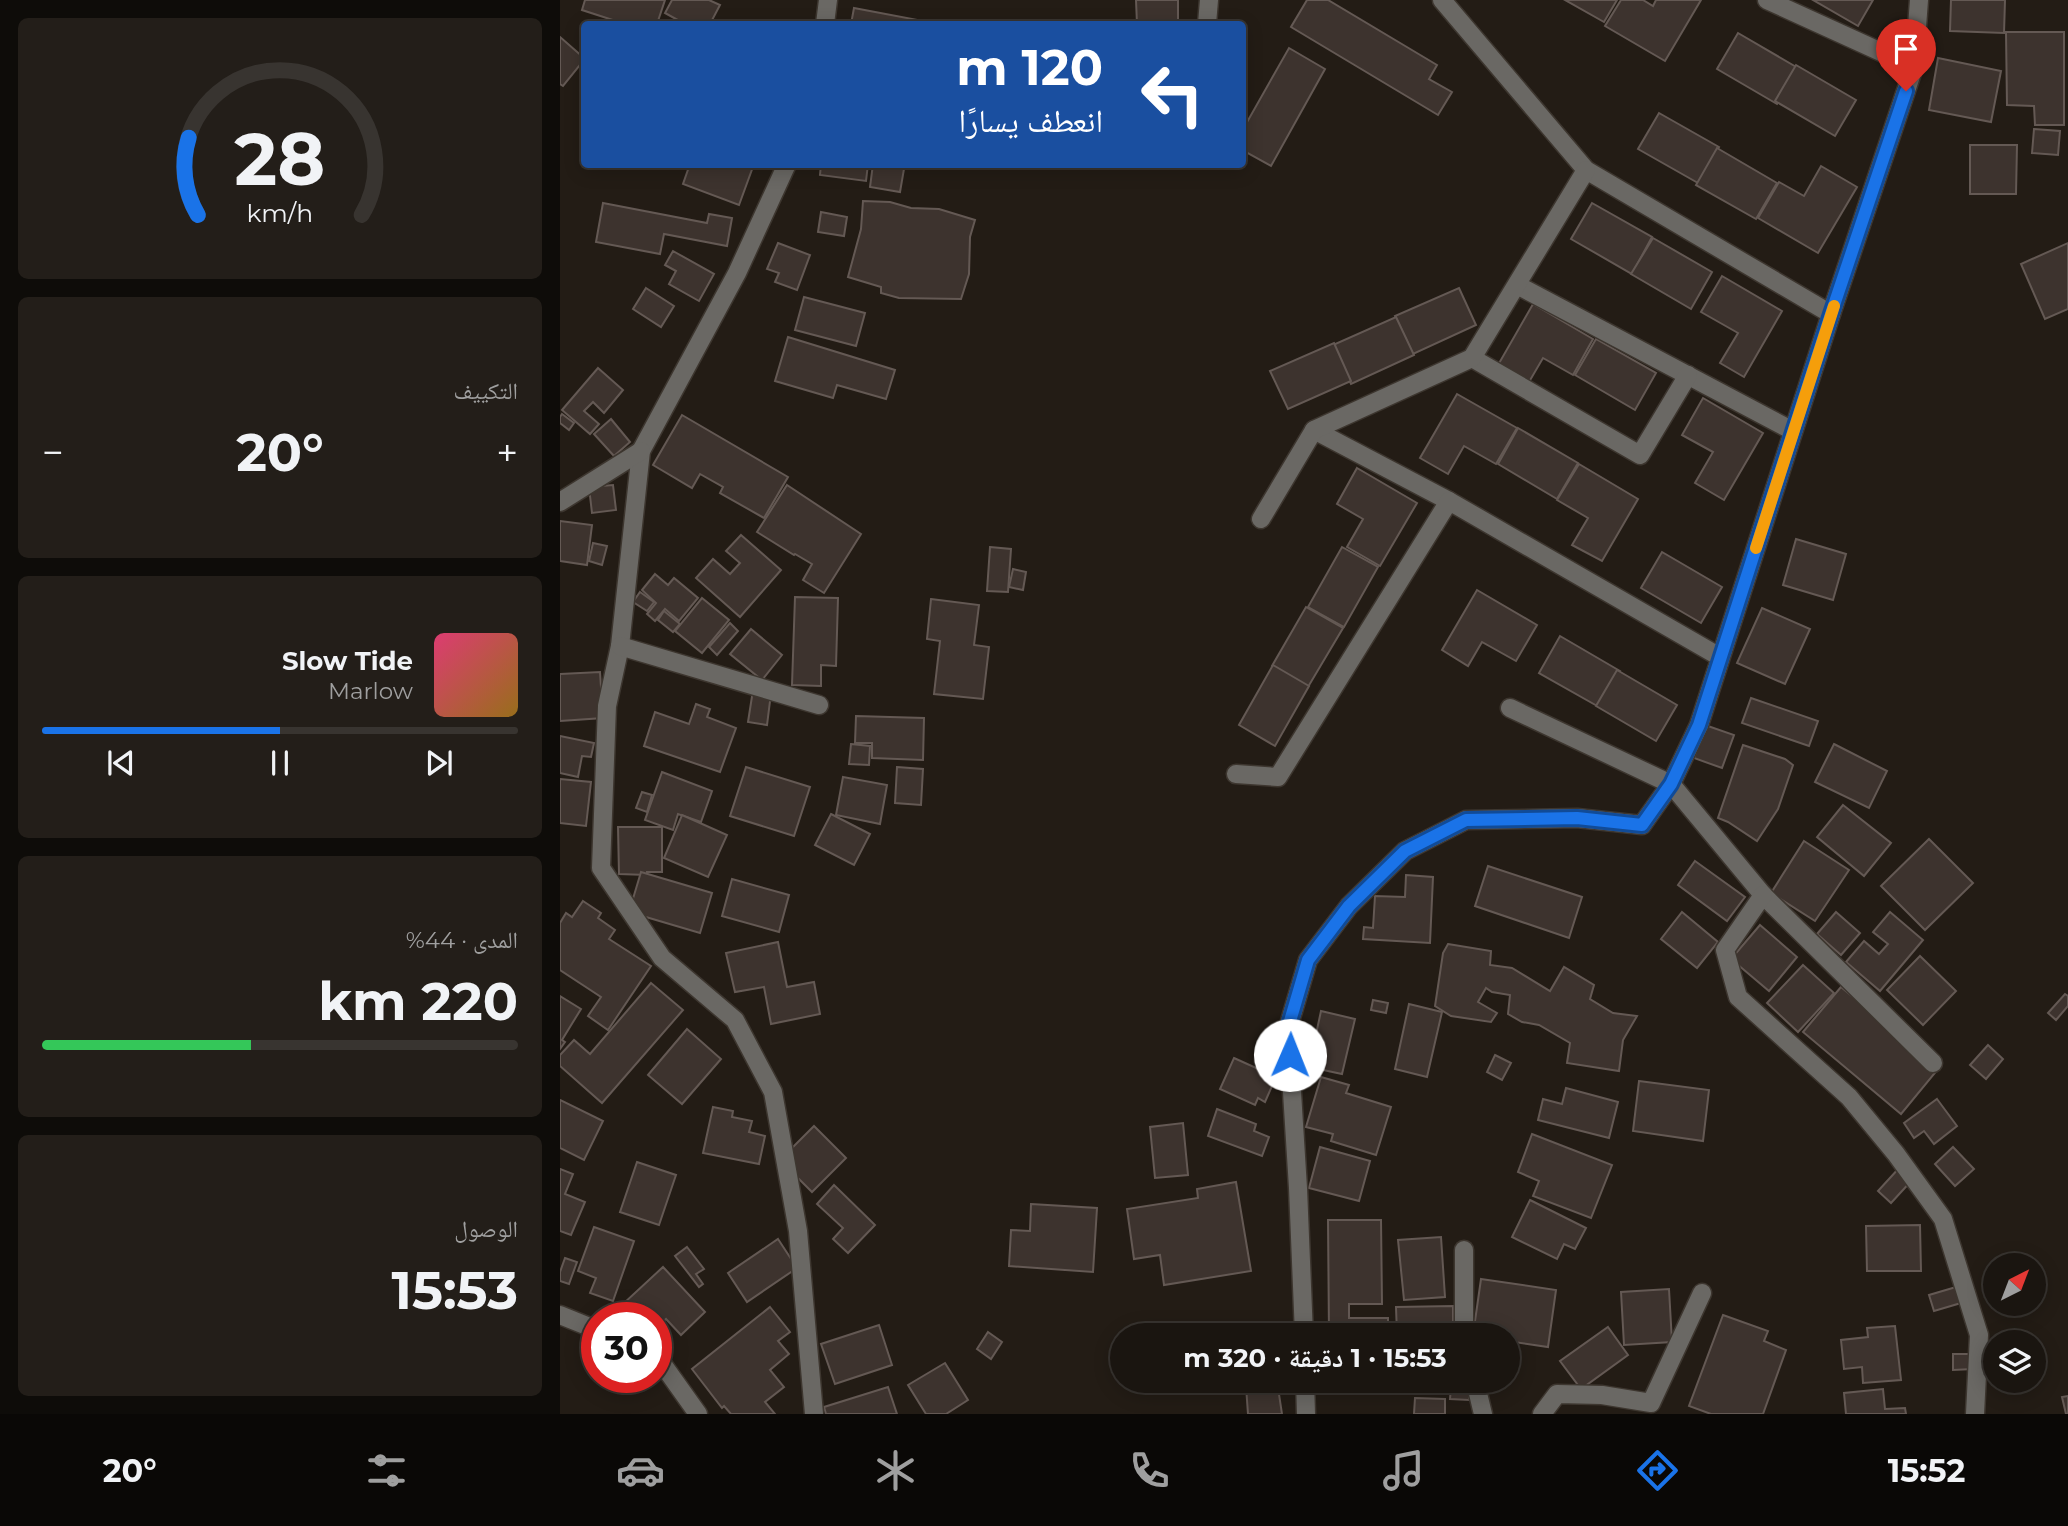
<!DOCTYPE html>
<html lang="ar">
<head>
<meta charset="utf-8">
<style>
  body { margin:0; font-family:Montserrat,"Noto Naskh Arabic",sans-serif; background:#231e19; color:#f1f3f6; direction:rtl; height:100vh; display:flex; flex-direction:column; font-size:26px; white-space:nowrap }
  * { box-sizing:border-box; margin:0 }
  p { font-size:23px; color:#9f9f9f }
  .icon { flex:none; width:38px; height:38px; fill:none; stroke:currentColor; stroke-width:2; stroke-linecap:round; stroke-linejoin:round }
  .map { position:relative; flex:1; overflow:hidden; direction:ltr }
  .drawer { display:flex; flex-direction:column; gap:18px; padding:18px; background:#0e0c09; width:560px }
  .drawer>* { flex:none }
  .top-card { position:absolute; left:21px; top:21px; width:665px; height:147px; border-radius:7px; box-shadow:0 4px 18px #0003,0 0 0 2px #383430; direction:rtl; background:#1a4fa0; color:#fff; overflow:hidden }
  .needle { width:46px; rotate:42deg }
  .fabs { position:absolute; left:1423px; top:1253px; display:grid; gap:14px }
  .fabs a { display:grid; place-items:center; width:63px; height:63px; border-radius:50%; background:#1a1510; box-shadow:0 4px 18px #0003,0 0 0 2px #383430; font-size:35px }
  .speed { position:absolute; left:21px; top:1302px; display:flex; gap:14px; font-size:35px; font-weight:700; text-align:center }
  .speed>* { display:grid; place-content:center; width:91px; height:91px; border-radius:50%; background:#1a1510; box-shadow:0 4px 18px #0003,0 0 0 2px #383430; line-height:1 }
  .speed .limit { border:10px solid #d22; background:#fff; color:#111 }
  .pin { position:absolute; display:grid; place-items:center; width:60px; height:60px; color:#fff; margin:-72px -30px; border-radius:50% 50% 50% 0; rotate:-45deg; box-shadow:0 0 7px #0007 }
  .pin .icon { rotate:45deg }
  .me { position:absolute; width:77px; margin:-38px; rotate:1deg; stroke-linejoin:round; filter:drop-shadow(0 0 5px #0008) }
  .turn { display:flex; align-items:center; gap:24px; height:147px; padding:0 28px; font-size:32px }
  .turn .icon { width:91px; height:91px; stroke-width:2.5 }
  .turn b { display:block; font-size:49px; line-height:60px }
  .big { font-size:52px; font-weight:700; line-height:1.1 }
  .drawer .tile { flex:1; display:flex; flex-direction:column; justify-content:center; gap:10px; min-width:0; padding:0 24px; border-radius:10px; background:#231e19 }
  .drawer .dial { align-items:center; gap:0 }
  .dial svg { height:182px; overflow:visible; fill:none; stroke:#383430; stroke-width:7; stroke-linecap:round; text-anchor:middle }
  .dial text { fill:#f1f3f6; stroke:none }
  .song { display:flex; align-items:center; gap:21px }
  .cover { width:84px; height:84px; border-radius:10px; background:linear-gradient(135deg,hsl(340 70% 55%),hsl(40 70% 35%)) }
  .played { height:7px; border-radius:4px; background:linear-gradient(90deg,#1a73e8 50%,#383430 50%) }
  .keys { display:flex; justify-content:space-around; direction:ltr }
  .heat { display:flex; justify-content:space-between; align-items:center; font-size:38px; direction:ltr }
  .charge { height:10px; border-radius:5px; background:linear-gradient(90deg,#34c759 44%,#383430 0) }
  .trip { position:absolute; left:550px; top:1323px; width:410px; height:70px; border-radius:35px; background:#1a1510; box-shadow:0 4px 18px #0003,0 0 0 2px #383430; font-weight:700; line-height:70px; text-align:center; direction:rtl }
  .menu { display:flex; height:112px; justify-content:space-around; align-items:center; background:#0a0806; color:#9f9f9f }
  .menu .icon { width:49px; height:49px }
  .menu .on { color:#1a73e8 }
  .menu b { font-size:32px; color:#f1f3f6 }
  main { display:flex; flex:1; min-height:0 }
  .map>svg:first-child { display:block }
</style>
</head>
<body>
<main>
<div class="map">
<svg width="1508" height="1414" viewBox="0 0 1508 1414">
  <rect width="100%" height="100%" fill="#231c15"/>
  <!-- building -->
  <g fill="#3d332e" stroke="#645954" stroke-width="2">
    <polygon points="25,0 105,0 97,24 65,24 22,10"/>
    <polygon points="112,0 149,0 160,5 150,24 125,24 105,13"/>
    <polygon points="576,0 618,0 618,24 577,24"/>
    <polygon points="747,0 768,0 877,65 869,79 892,92 878,115 731,27"/>
    <polygon points="1005,0 1057,0 1044,22"/>
    <polygon points="1061,0 1083,0 1093,6 1096,0 1141,0 1105,61 1045,26"/>
    <polygon points="1253,0 1313,0 1298,26"/>
    <polygon points="1391,0 1445,0 1444,33 1390,31"/>
    <polygon points="294,8 363,21 363,24 291,24"/>
    <polygon points="1446,32 1504,32 1504,125 1475,125 1474,106 1447,105"/>
    <polygon points="1178,33 1238,68 1217,104 1157,69"/>
    <polygon points="0,37 24,58 24,60 3,86 0,84"/>
    <polygon points="729,48 765,69 711,166 682,150 682,131"/>
    <polygon points="1378,58 1441,71 1431,122 1369,110"/>
    <polygon points="1236,65 1296,100 1275,136 1215,101"/>
    <polygon points="1099,113 1159,147 1138,183 1078,149"/>
    <polygon points="1474,129 1500,131 1498,155 1472,153"/>
    <polygon points="1410,145 1457,145 1456,194 1410,194"/>
    <polygon points="1157,148 1217,183 1196,219 1136,185"/>
    <polygon points="130,164 194,164 179,205 123,184"/>
    <polygon points="261,164 308,164 306,181 260,175"/>
    <polygon points="313,164 334,164 334,168 344,169 340,192 310,187"/>
    <polygon points="1261,166 1297,187 1258,253 1198,218 1219,182 1244,196"/>
    <polygon points="303,201 330,202 351,208 379,209 415,220 410,237 409,274 401,299 339,298 321,293 321,287 288,277 301,229"/>
    <polygon points="43,203 147,223 149,214 172,218 167,246 104,234 100,254 36,242"/>
    <polygon points="1032,203 1092,237 1072,274 1011,239"/>
    <polygon points="261,212 287,217 284,236 258,232"/>
    <polygon points="1093,238 1152,272 1131,309 1071,274"/>
    <polygon points="218,243 250,255 237,290 215,282 219,273 207,269"/>
    <polygon points="1508,243 1508,309 1485,319 1461,264"/>
    <polygon points="113,251 154,274 139,301 109,284 116,271 105,265"/>
    <polygon points="1162,276 1222,311 1184,377 1160,363 1178,333 1141,312"/>
    <polygon points="86,288 114,306 101,327 73,309"/>
    <polygon points="899,288 916,325 853,354 835,316"/>
    <polygon points="244,297 305,313 296,346 235,330"/>
    <polygon points="973,304 1033,339 1013,375 983,358 969,382 938,365"/>
    <polygon points="836,317 854,355 791,384 773,345"/>
    <polygon points="228,337 335,370 326,399 277,385 273,398 215,381"/>
    <polygon points="1036,339 1096,373 1075,410 1015,375"/>
    <polygon points="774,343 791,381 728,409 710,371"/>
    <polygon points="38,368 63,390 44,413 33,402 24,411 39,424 30,434 2,410"/>
    <polygon points="897,394 957,428 936,464 904,446 888,474 860,458"/>
    <polygon points="1143,398 1203,433 1164,500 1135,483 1153,452 1122,435"/>
    <polygon points="2,414 14,423 9,430 0,423 0,417"/>
    <polygon points="122,415 228,477 204,518 160,493 163,487 140,474 132,488 93,465"/>
    <polygon points="51,419 70,442 54,456 34,434"/>
    <polygon points="958,428 1018,463 997,499 938,464"/>
    <polygon points="1019,464 1078,499 1042,561 1012,545 1028,518 997,500"/>
    <polygon points="797,468 857,503 820,566 787,547 803,519 777,504"/>
    <polygon points="53,485 56,510 32,513 29,487"/>
    <polygon points="227,485 301,534 264,593 243,580 252,564 235,554 234,555 197,532"/>
    <polygon points="0,521 32,525 27,565 0,561"/>
    <polygon points="181,535 221,570 180,617 136,578 153,559 170,574 180,563 166,551"/>
    <polygon points="1236,539 1286,554 1273,600 1223,585"/>
    <polygon points="33,543 47,546 42,565 29,561"/>
    <polygon points="430,547 451,549 448,592 427,591"/>
    <polygon points="782,547 818,567 784,627 748,607"/>
    <polygon points="1102,552 1162,587 1141,623 1081,588"/>
    <polygon points="453,569 466,572 463,590 449,587"/>
    <polygon points="95,574 108,585 114,578 138,598 119,621 105,609 95,621 87,614 96,603 82,590"/>
    <polygon points="917,590 977,625 956,661 922,642 908,666 882,650"/>
    <polygon points="80,592 94,602 87,611 73,602"/>
    <polygon points="235,597 278,598 276,666 261,665 261,686 232,685"/>
    <polygon points="142,598 169,620 142,653 115,631"/>
    <polygon points="371,599 419,605 414,645 429,647 423,699 374,694 380,641 367,639"/>
    <polygon points="746,607 783,628 748,687 712,666"/>
    <polygon points="1202,608 1250,629 1225,684 1177,663"/>
    <polygon points="104,611 120,624 113,632 98,620"/>
    <polygon points="170,623 178,631 157,655 149,647"/>
    <polygon points="191,629 222,655 202,680 170,654"/>
    <polygon points="1000,636 1060,671 1039,707 979,673"/>
    <polygon points="713,665 749,686 715,746 679,725"/>
    <polygon points="1057,670 1117,705 1096,741 1036,706"/>
    <polygon points="40,672 43,718 0,721 0,674"/>
    <polygon points="193,690 211,693 207,725 188,722"/>
    <polygon points="1191,698 1258,721 1249,746 1182,723"/>
    <polygon points="136,704 150,709 147,717 176,728 160,772 84,746 95,712 129,724"/>
    <polygon points="296,716 364,718 363,760 312,758 312,743 295,743"/>
    <polygon points="1145,725 1174,735 1162,768 1134,758"/>
    <polygon points="0,736 34,743 31,757 22,756 18,777 0,773"/>
    <polygon points="291,744 310,746 309,765 289,764"/>
    <polygon points="1274,744 1327,771 1309,808 1255,782"/>
    <polygon points="1183,745 1225,759 1233,765 1218,809 1197,841 1168,822 1158,818"/>
    <polygon points="186,767 250,787 234,836 170,816"/>
    <polygon points="337,767 363,769 361,805 335,803"/>
    <polygon points="102,772 152,791 141,822 118,814 113,830 85,820"/>
    <polygon points="283,777 327,785 320,824 276,815"/>
    <polygon points="0,779 31,782 26,826 0,823"/>
    <polygon points="82,792 92,795 87,812 76,808"/>
    <polygon points="1283,805 1331,843 1304,876 1257,837"/>
    <polygon points="271,814 310,834 294,865 255,845"/>
    <polygon points="122,815 167,835 148,877 104,858"/>
    <polygon points="58,827 102,827 102,872 87,872 87,875 59,874"/>
    <polygon points="1369,839 1413,883 1365,930 1321,886"/>
    <polygon points="1244,841 1289,870 1255,921 1211,893"/>
    <polygon points="1135,861 1185,897 1167,921 1118,885"/>
    <polygon points="928,866 1022,897 1009,938 915,906"/>
    <polygon points="81,872 152,893 140,933 69,912"/>
    <polygon points="846,875 873,877 870,943 803,939 804,927 813,928 815,896 845,897"/>
    <polygon points="172,879 229,895 219,932 162,916"/>
    <polygon points="23,901 41,913 38,918 55,930 49,939 91,966 48,1030 28,1016 41,997 0,970 0,923 6,913 12,917"/>
    <polygon points="1122,912 1158,942 1137,968 1101,939"/>
    <polygon points="1276,912 1300,933 1281,955 1257,934"/>
    <polygon points="1330,912 1363,940 1320,991 1286,962 1304,941 1319,954 1328,944 1313,932"/>
    <polygon points="1200,925 1237,957 1209,991 1171,959"/>
    <polygon points="218,942 227,987 254,982 260,1014 211,1024 204,987 175,992 166,953"/>
    <polygon points="888,944 931,951 930,965 952,968 990,991 1004,967 1034,985 1030,999 1053,1013 1077,1016 1063,1040 1059,1071 1007,1063 1010,1043 979,1025 962,1022 948,1014 950,995 932,992 926,988 918,1002 937,1013 931,1022 891,1016 875,1006 883,953"/>
    <polygon points="1360,956 1396,991 1363,1025 1327,990"/>
    <polygon points="1243,965 1274,993 1238,1032 1207,1003"/>
    <polygon points="91,983 123,1010 42,1103 0,1066 0,1055 14,1040 30,1054"/>
    <polygon points="1281,987 1379,1068 1341,1114 1243,1032"/>
    <polygon points="1505,994 1508,996 1508,1006 1496,1020 1488,1013"/>
    <polygon points="0,996 21,1009 2,1040 5,1042 0,1049"/>
    <polygon points="813,1000 828,1003 826,1013 811,1010"/>
    <polygon points="849,1004 882,1012 867,1077 835,1069"/>
    <polygon points="761,1011 795,1019 782,1074 749,1067"/>
    <polygon points="127,1029 161,1059 122,1104 88,1075"/>
    <polygon points="1428,1045 1443,1059 1426,1079 1410,1065"/>
    <polygon points="935,1055 951,1063 942,1080 927,1072"/>
    <polygon points="674,1058 716,1077 705,1102 698,1098 695,1105 660,1089"/>
    <polygon points="761,1077 789,1085 786,1093 831,1107 816,1155 771,1141 773,1134 746,1127"/>
    <polygon points="1079,1081 1149,1090 1143,1141 1073,1131"/>
    <polygon points="1006,1088 1058,1102 1049,1138 978,1120 983,1099 1002,1104"/>
    <polygon points="1377,1099 1397,1126 1374,1144 1364,1131 1354,1138 1344,1123"/>
    <polygon points="0,1100 43,1121 24,1160 0,1148"/>
    <polygon points="153,1107 173,1111 172,1117 192,1121 189,1132 205,1136 199,1164 143,1153"/>
    <polygon points="657,1109 696,1124 694,1131 709,1137 702,1156 648,1136"/>
    <polygon points="623,1123 628,1175 595,1178 590,1127"/>
    <polygon points="254,1126 286,1158 252,1192 220,1160"/>
    <polygon points="972,1134 1052,1165 1031,1218 973,1196 979,1181 958,1172"/>
    <polygon points="760,1147 810,1161 799,1201 749,1188"/>
    <polygon points="1393,1147 1414,1169 1395,1186 1375,1164"/>
    <polygon points="77,1162 116,1175 99,1225 60,1212"/>
    <polygon points="1340,1167 1353,1179 1331,1203 1318,1191"/>
    <polygon points="0,1169 13,1174 5,1194 25,1202 11,1235 0,1231"/>
    <polygon points="676,1182 691,1271 604,1285 600,1255 574,1259 567,1209 638,1198 637,1189"/>
    <polygon points="274,1185 315,1225 288,1253 273,1239 283,1228 257,1204"/>
    <polygon points="970,1200 1026,1228 1015,1249 1004,1244 997,1259 952,1237"/>
    <polygon points="471,1204 537,1208 533,1272 449,1266 451,1230 470,1231"/>
    <polygon points="768,1220 821,1220 822,1304 789,1304 789,1318 828,1318 828,1335 769,1335"/>
    <polygon points="1360,1225 1361,1271 1307,1271 1306,1226"/>
    <polygon points="34,1227 74,1241 53,1301 30,1293 36,1278 18,1271"/>
    <polygon points="881,1237 885,1297 844,1300 838,1240"/>
    <polygon points="218,1239 237,1268 187,1302 168,1273"/>
    <polygon points="127,1247 144,1269 136,1274 143,1284 139,1287 115,1256"/>
    <polygon points="5,1258 17,1262 9,1284 0,1281 0,1272"/>
    <polygon points="103,1267 145,1312 121,1335 106,1319 96,1328 96,1318 76,1318 63,1304"/>
    <polygon points="921,1279 996,1290 988,1347 947,1341 947,1335 913,1335"/>
    <polygon points="1396,1287 1401,1303 1374,1311 1369,1295"/>
    <polygon points="1109,1289 1112,1342 1064,1345 1061,1292"/>
    <polygon points="893,1306 893,1335 837,1335 836,1307"/>
    <polygon points="210,1307 230,1332 218,1341 229,1354 210,1370 224,1387 205,1402 215,1414 171,1414 164,1406 162,1408 132,1369"/>
    <polygon points="1163,1315 1208,1331 1204,1341 1226,1350 1203,1414 1151,1414 1129,1406"/>
    <polygon points="319,1325 332,1365 275,1384 261,1344"/>
    <polygon points="1335,1326 1341,1380 1303,1383 1302,1367 1284,1369 1281,1340 1308,1337 1307,1328"/>
    <polygon points="1048,1327 1068,1355 1021,1389 1000,1361"/>
    <polygon points="428,1332 442,1342 431,1359 417,1349"/>
    <polygon points="1393,1354 1412,1354 1413,1369 1393,1370"/>
    <polygon points="385,1363 408,1400 386,1414 366,1414 348,1385"/>
    <polygon points="706,1381 717,1381 722,1414 688,1414 686,1386"/>
    <polygon points="328,1387 337,1414 266,1414 264,1407"/>
    <polygon points="891,1387 909,1388 909,1400 890,1399"/>
    <polygon points="1323,1389 1325,1409 1345,1408 1346,1414 1286,1414 1284,1393"/>
    <polygon points="1508,1396 1508,1414 1506,1414 1502,1397"/>
    <polygon points="855,1398 885,1399 885,1414 854,1414"/>
  </g>
  <g fill="none" stroke-linecap="round" stroke-linejoin="round">
    <!-- minor casing -->
    <g stroke="#3d362f" stroke-width="21">
      <g id="minor">
        <polyline points="882,0 1026,170 1271,314"/>
        <polyline points="1207,0 1354,67"/>
        <polyline points="265,24 268,0"/>
        <polyline points="647,24 649,0"/>
        <polyline points="227,164 177,273 81,451 60,646 47,706 41,868 102,958 175,1020 213,1092 238,1231 254,1414"/>
        <polyline points="957,285 1233,431"/>
        <polyline points="912,358 1080,455 1128,375"/>
        <polyline points="754,430 889,501"/>
        <polyline points="0,502 81,451"/>
        <polyline points="701,519 754,430 912,358 1026,170"/>
        <polyline points="60,646 259,705"/>
        <polyline points="950,708 1111,784 1203,895 1373,1063"/>
        <polyline points="676,774 718,777 889,501 1160,657"/>
        <polyline points="1203,895 1165,950 1178,997 1289,1097 1336,1154 1383,1219 1419,1335 1415,1414"/>
        <polyline points="904,1250 904,1335"/>
        <polyline points="0,1315 37,1330"/>
        <polyline points="744,1335 738,1188 728,1028 748,960 789,906 845,851 906,820 1017,818 1082,825 1111,784 1139,725 1271,314 1354,67 1359,0"/>
        <polyline points="96,1355 138,1414"/>
        <polyline points="745,1381 746,1414"/>
        <polyline points="915,1381 923,1414"/>
        <polyline points="982,1414 997,1394 1042,1395 1091,1403 1142,1293"/>
      </g>
    </g>
    <!-- minor -->
    <use href="#minor" stroke="#6a6864" stroke-width="18"/>
  </g>
  <g fill="none" stroke-linecap="round" stroke-linejoin="round">
    <!-- route casing -->
    <g stroke="#114b97" stroke-width="18">
      <polyline id="route" points="730,1055 728,1028 748,960 789,906 845,851 906,820 1017,818 1082,825 1111,784 1139,725 1271,314 1346,91"/>
    </g>
    <!-- route -->
    <use href="#route" stroke="#1a73e8" stroke-width="12"/>
    <!-- slow -->
    <polyline stroke="#f59e0b" stroke-width="12" points="1196,548 1274,306"/>
  </g>
</svg>
<div class="fabs">
<a><svg class="needle" viewBox="-14 -14 28 28"><path d="M0-13l5 13h-10z" fill="#e53935"/><path d="M0 13l5-13h-10z" fill="#9f9f9f"/></svg></a>
<a><svg class="icon" aria-label="layers" viewBox="0 0 24 24"><path d="M12 4l9 5-9 5-9-5zM3 14l9 5 9-5"/></svg></a>
</div>
<div class="speed"><div class="limit">30</div></div>
<div class="pin" style="left:1346px;top:91px;background:#d93025"><svg class="icon" aria-label="arrive" viewBox="0 0 24 24"><path d="M6 21V4h12l-3 4 3 4H6"/></svg></div>
<svg class="me" style="left:730px;top:1055px" viewBox="-20 -20 40 40"><circle r="19" fill="#fff"/><path d="M0-13L10 11 0 6-10 11z" fill="#1a73e8"/></svg>
<div class="trip">15:53 · 1 دقيقة · 320 m</div>
<div class="top-card">
<div class="turn"><svg class="icon" aria-label="left" viewBox="0 0 24 24"><path d="M17 20v-9H6M10 6l-5 5 5 5"/></svg><div><b>120 m</b>انعطف يسارًا</div></div>
</div>
</div>
<section class="drawer">
<div class="tile dial"><svg viewBox="0 0 100 80">
<path d="M14 69A42 42 0 1 1 86 69"/>
<path d="M14 69A42 42 0 0 1 10 35" stroke="#1a73e8"/>
<text x="50" y="56" font-size="32" font-weight="700">28</text>
<text x="50" y="72" font-size="11">km/h</text>
</svg></div>
<div class="tile"><p>التكييف</p>
<div class="heat"><a>−</a><b class="big">20°</b><a>+</a></div>
</div>
<div class="tile">
<div class="song"><i class="cover"></i><div><b>Slow Tide</b><p>Marlow</p></div></div>
<div class="played"></div>
<div class="keys"><svg class="icon" aria-label="previous" viewBox="0 0 24 24"><path d="M18 5L8 12l10 7zM5 5v14"/></svg><svg class="icon" aria-label="pause" viewBox="0 0 24 24"><path d="M8 5v14M16 5v14"/></svg><svg class="icon" aria-label="next" viewBox="0 0 24 24"><path d="M6 5l10 7-10 7zM19 5v14"/></svg></div>
</div>
<div class="tile"><p>المدى · 44%</p><b class="big">220 km</b><div class="charge"></div></div>
<div class="tile"><p>الوصول</p><b class="big">15:53</b></div>
</section>
</main>
<nav class="menu">
<b>15:52</b>
<svg class="icon on" aria-label="directions" viewBox="0 0 24 24"><path d="M12 3l9 9-9 9-9-9zM9 14v-3h6M13 9l2 2-2 2"/></svg>
<svg class="icon" aria-label="music" viewBox="0 0 24 24"><path d="M9 18V5l10-2v13"/><circle cx="6" cy="18" r="3"/><circle cx="16" cy="16" r="3"/></svg>
<svg class="icon" aria-label="phone" viewBox="0 0 24 24"><path d="M5 4h4l2 5-3 2q2 4 5 5l2-3 5 2v4C11 20 4 13 5 4z"/></svg>
<svg class="icon" aria-label="climate" viewBox="0 0 24 24"><path d="M12 3v18M4 7l16 10M4 17L20 7"/></svg>
<svg class="icon" aria-label="car" viewBox="0 0 24 24"><path d="M5 17H2v-5l4-1 3-4h7l3 4 3 1v5h-3M9 17h6M6 11h13"/><circle cx="7" cy="17" r="2"/><circle cx="17" cy="17" r="2"/></svg>
<svg class="icon" aria-label="filters" viewBox="0 0 24 24"><path d="M4 7h16M4 17h16"/><circle cx="9" cy="7" r="2"/><circle cx="15" cy="17" r="2"/></svg>
<b>20°</b>
</nav>
</body>
</html>
